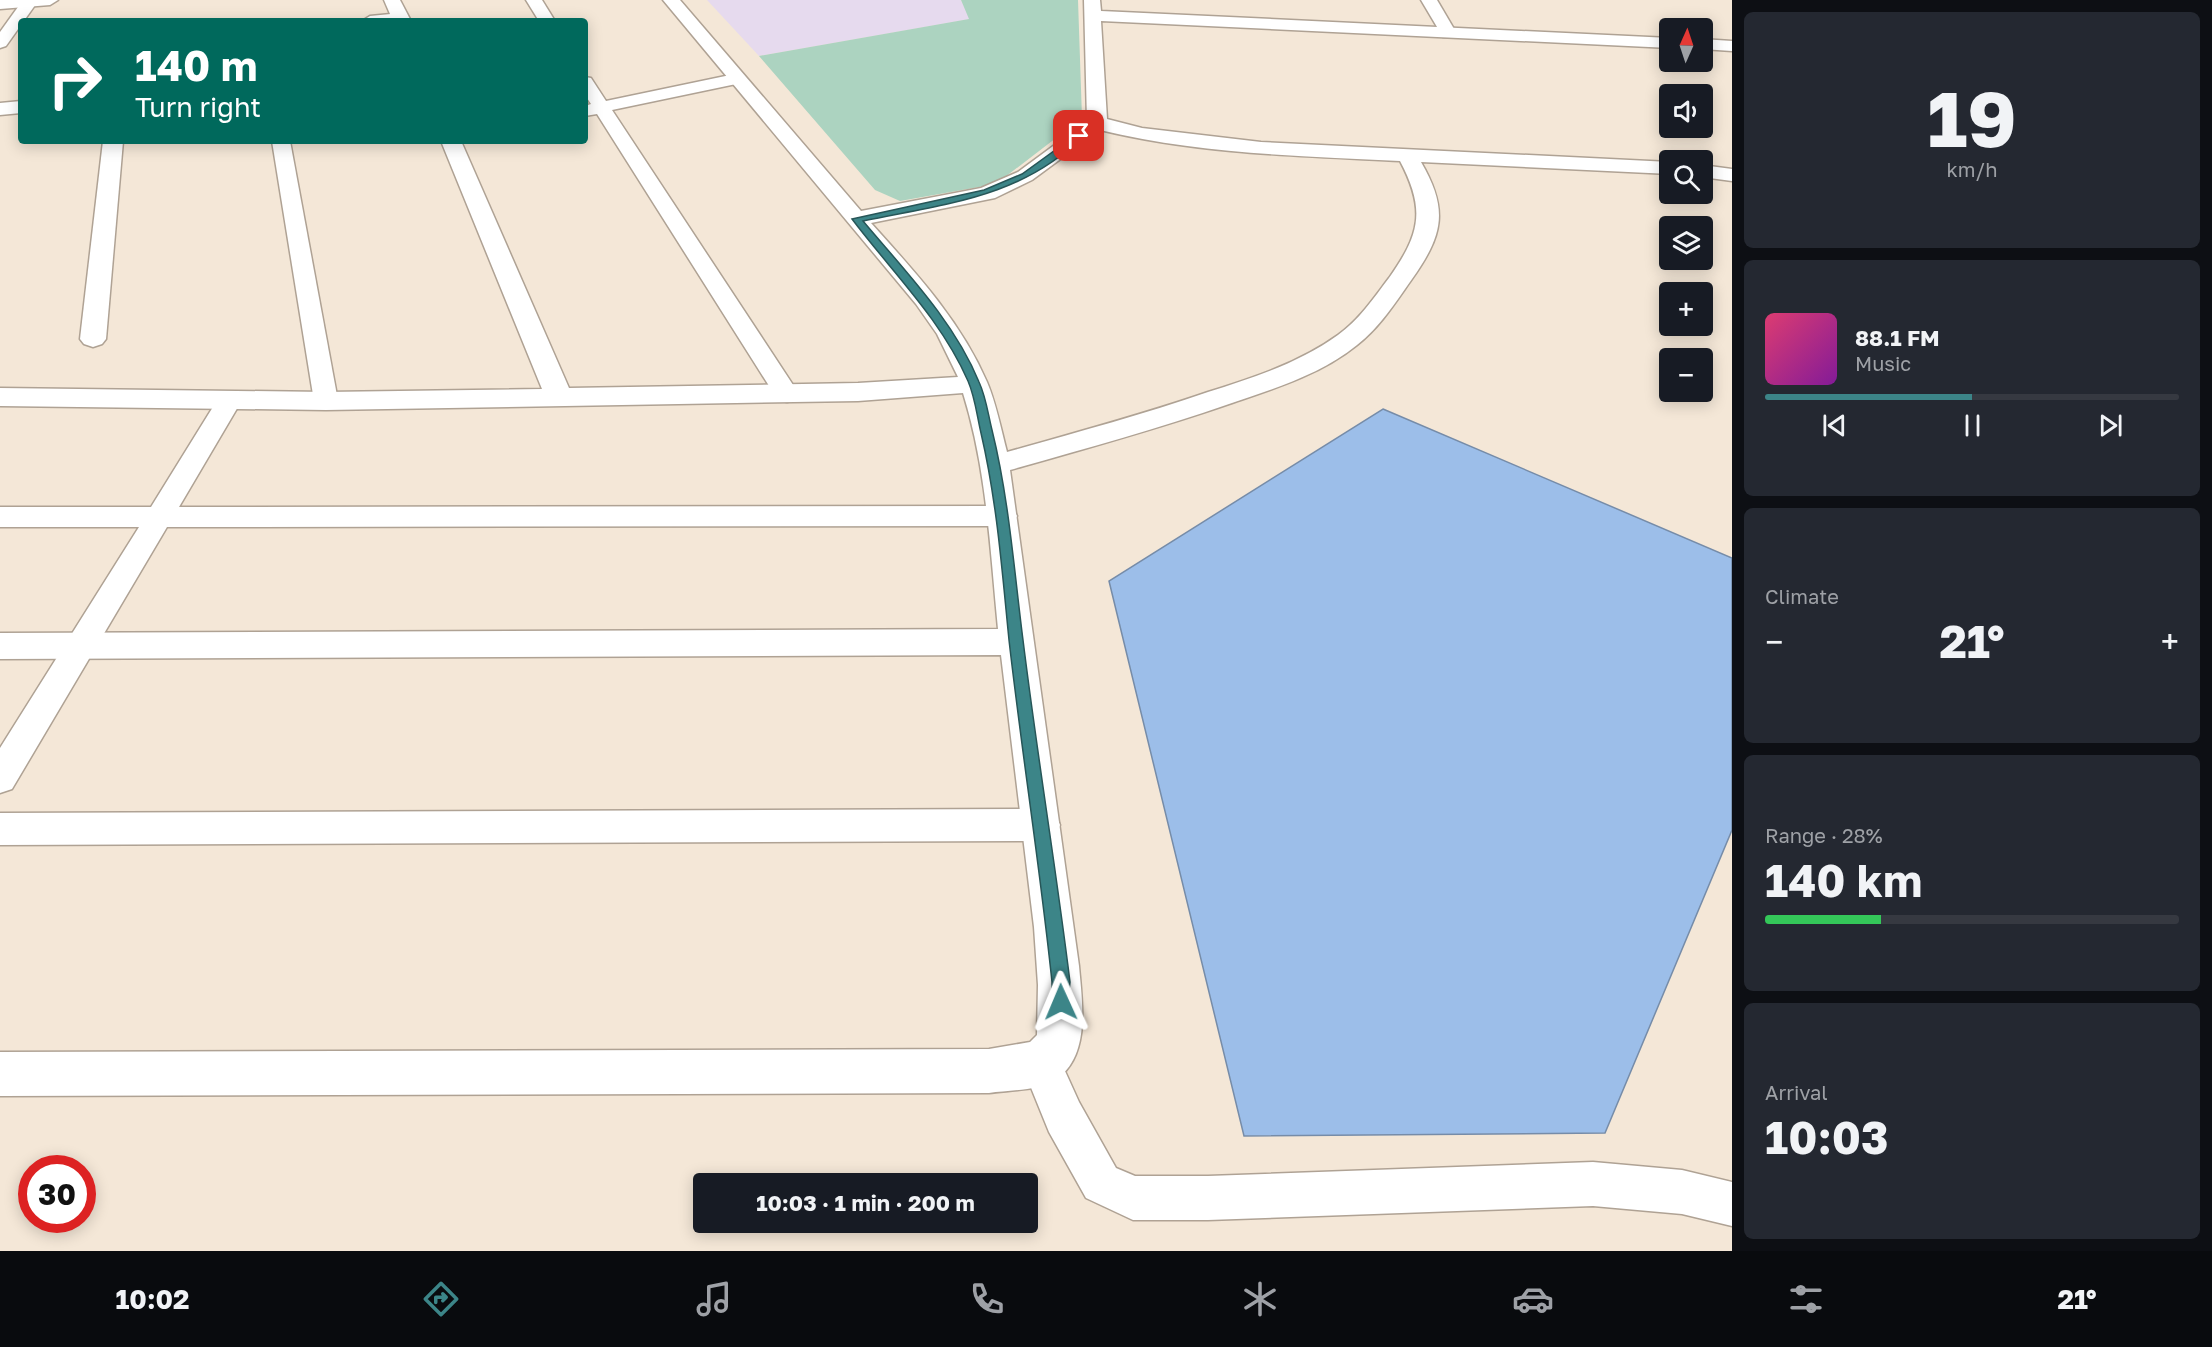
<!DOCTYPE html>
<html lang="en">
<head>
<meta charset="utf-8">
<style>
  body { margin:0; font-family:"Golos Text",sans-serif; background:#242831; color:#f1f3f6; height:100vh; display:flex; flex-direction:column; font-size:22px; white-space:nowrap }
  * { box-sizing:border-box; margin:0 }
  p { font-size:20px; color:#9ea1a6 }
  .icon { flex:none; width:33px; height:33px; fill:none; stroke:currentColor; stroke-width:2; stroke-linecap:round; stroke-linejoin:round }
  .map { position:relative; flex:1; overflow:hidden }
  .panel { display:flex; flex-direction:column; gap:12px; padding:12px; background:#0d0f14; width:480px }
  .panel>* { flex:none }
  .guide { position:absolute; left:18px; top:18px; width:570px; height:126px; border-radius:6px; box-shadow:0 3px 15px #0003; background:#00695c; color:#fff; overflow:hidden }
  .needle { width:39px; rotate:3deg }
  .tools { position:absolute; left:1659px; top:18px; display:grid; gap:12px }
  .tools a { display:grid; place-items:center; width:54px; height:54px; border-radius:6px; background:#171b24; box-shadow:0 3px 15px #0003; font-size:30px }
  .speed { position:absolute; left:18px; top:1155px; display:flex; gap:12px; font-size:30px; font-weight:700; text-align:center }
  .speed>* { display:grid; place-content:center; width:78px; height:78px; border-radius:50%; background:#171b24; box-shadow:0 3px 15px #0003; line-height:1 }
  .speed .limit { border:9px solid #d22; background:#fff; color:#111 }
  .pin { position:absolute; display:grid; place-items:center; width:51px; height:51px; color:#fff; margin:-26px; border-radius:12px; box-shadow:0 3px 9px #0006 }
  .me { position:absolute; width:66px; margin:-33px; rotate:359deg; stroke-linejoin:round; filter:drop-shadow(0 0 4px #0008) }
  .turn { display:flex; align-items:center; gap:21px; height:126px; padding:0 18px; font-size:27px }
  .turn .icon { width:78px; height:78px; stroke-width:2.5 }
  .turn b { display:block; font-size:42px; line-height:51px }
  .big { font-size:45px; font-weight:700; line-height:1.1 }
  .panel .tile { flex:1; display:flex; flex-direction:column; justify-content:center; gap:9px; min-width:0; padding:0 21px; border-radius:9px; background:#242831 }
  .panel .dial { align-items:center; gap:0 }
  .dial b { font-size:78px; line-height:1 }
  .song { display:flex; align-items:center; gap:18px }
  .cover { width:72px; height:72px; border-radius:9px; background:linear-gradient(135deg,hsl(340 70% 55%),hsl(290 70% 35%)) }
  .played { height:6px; border-radius:3px; background:linear-gradient(90deg,#3c8588 50%,#363941 50%) }
  .keys { display:flex; justify-content:space-around; direction:ltr }
  .heat { display:flex; justify-content:space-between; align-items:center; font-size:33px; direction:ltr }
  .charge { height:9px; border-radius:4px; background:linear-gradient(90deg,#34c759 28%,#363941 0) }
  .trip { position:absolute; left:693px; top:1173px; width:345px; height:60px; border-radius:6px; background:#171b24; box-shadow:0 3px 15px #0003; font-weight:700; line-height:60px; text-align:center }
  .menu { display:flex; height:96px; justify-content:space-around; align-items:center; background:#090b0e; color:#9ea1a6 }
  .menu .icon { width:42px; height:42px }
  .menu .current { color:#3c8588 }
  .menu b { font-size:27px; color:#f1f3f6 }
  main { display:flex; flex:1; min-height:0 }
  .map>svg:first-child { display:block }
</style>
</head>
<body>
<main>
<div class="map">
<svg width="1732" height="1251" viewBox="0 0 1732 1251">
  <rect width="100%" height="100%" fill="#f4e7d7"/>
  <!-- education -->
  <polygon fill="#e6daee" points="707,0 961,0 970,19 759,56"/>
  <!-- green -->
  <polygon fill="#acd3c0" points="961,0 1078,0 1082,118 996,184 900,201 875,190 759,56 969,19"/>
  <!-- water -->
  <polygon fill="#9cbee9" stroke="#768ca8" stroke-width="1.5" points="1383,409 1732,558 1732,830 1605,1133 1244,1136 1109,581"/>
  <g fill="none" stroke-linecap="round" stroke-linejoin="round">
    <!-- lane casing -->
    <g stroke="#afa294" stroke-width="3">
      <g id="lane">
        <polygon points="23,0 38,1 6,46 0,48 0,32"/>
        <polygon points="526,0 542,0 555,21 539,21"/>
        <polygon points="1421,0 1437,0 1457,34 1455,37 1443,37"/>
        <polygon points="401,13 406,15 409,18 407,21 362,21 370,16"/>
        <polygon points="735,74 743,79 741,83 612,110 799,394 796,400 787,402 778,400 597,114 585,116 585,106 591,104 585,95 585,77 591,78 606,101"/>
        <polygon points="272,141 290,141 338,401 335,407 326,409 317,407 314,401"/>
        <polygon points="230,392 239,394 242,400 179,507 1003,506 1013,509 1017,516 1013,523 1003,526 167,527 12,789 0,793 0,748 139,527 0,527 0,507 151,507 221,394"/>
        <polygon points="1043,809 1055,814 1060,825 1055,836 1043,841 0,845 0,813"/>
        <polygon points="1041,1043 1055,1049 1079,1102 1116,1168 1135,1176 1208,1176 1593,1162 1682,1170 1732,1182 1732,1226 1682,1214 1593,1206 1208,1220 1133,1220 1086,1198 1049,1132 1021,1063 1027,1049"/>
      </g>
    </g>
    <!-- street casing -->
    <g stroke="#afa294" stroke-width="3">
      <g id="street">
        <polygon points="0,0 58,0 50,5 0,9"/>
        <polygon points="384,0 400,0 411,21 393,21"/>
        <path d="M663,0H680L861,211L981,188L1018,172L1087,121L1084,0H1100L1101,11L1670,38V48L1101,21L1107,119L1142,128L1261,142L1670,162V174L1421,162C1449,210 1443,235 1412,279C1395,303 1380,327 1357,345C1320,375 1273,389 1229,404C1157,429 1084,449 1010,470L1079,966C1082,1002 1091,1054 1057,1079C1040,1091 1009,1090 989,1093L0,1096V1052L989,1049L1030,1042L1037,1035L1038,985L1034,927L1001,655L0,659V633L998,629C990,549 987,470 963,393L858,401L326,410L0,406V388L326,392L542,389L441,141H461L569,388L858,383L958,377L937,334L916,304ZM1100,130C1198,154 1300,156 1400,161C1426,210 1420,234 1389,278C1373,299 1359,320 1338,335C1299,363 1253,378 1208,392C1142,415 1074,433 1007,452C1001,429 996,403 987,382C960,320 915,272 871,223L995,198L1032,180Z"/>
        <polygon points="1702,39 1732,41 1732,51 1702,49"/>
        <polygon points="21,101 21,113 0,115 0,103"/>
        <polygon points="103,141 123,141 106,339 102,344 93,347 84,344 80,339"/>
        <polygon points="1702,165 1732,169 1732,181 1702,177"/>
      </g>
    </g>
    <!-- lane -->
    <use href="#lane" fill="#fff" fill-rule="evenodd"/>
    <!-- street -->
    <use href="#street" fill="#fff" fill-rule="evenodd"/>
  </g>
  <!-- route -->
  <path fill="#3c8588" stroke="#275658" stroke-width="1.5" d="M1076,135L1083,136C1022,198 943,204 863,221C905,271 954,321 979,382C986,397 988,414 992,430C1009,499 1014,570 1023,640C1037,754 1056,868 1070,982L1067,1008L1061,1011L1054,1008L1052,1002V982C1040,867 1022,754 1009,640C1002,570 997,502 981,433C977,416 975,397 968,381C941,319 892,272 852,219L984,190L1022,174Z"/>
</svg>
<div class="tools">
<a><svg class="needle" viewBox="-14 -14 28 28"><path d="M0-13l5 13h-10z" fill="#e53935"/><path d="M0 13l5-13h-10z" fill="#9ea1a6"/></svg></a>
<a><svg class="icon" aria-label="sound" viewBox="0 0 24 24"><path d="M4 9h4l5-4v14l-5-4H4zM17 9q2 3 0 6"/></svg></a>
<a><svg class="icon" aria-label="search" viewBox="0 0 24 24"><circle cx="10" cy="10" r="6"/><path d="M15 15l6 6"/></svg></a>
<a><svg class="icon" aria-label="layers" viewBox="0 0 24 24"><path d="M12 4l9 5-9 5-9-5zM3 14l9 5 9-5"/></svg></a>
<a>+</a>
<a>−</a>
</div>
<div class="speed"><div class="limit">30</div></div>
<div class="pin" style="left:1079px;top:136px;background:#d93025"><svg class="icon" aria-label="arrive" viewBox="0 0 24 24"><path d="M6 21V4h12l-3 4 3 4H6"/></svg></div>
<svg class="me" style="left:1061px;top:1002px" viewBox="-20 -20 40 40"><path d="M0-17L14 15 0 8-14 15z" fill="#3c8588" stroke="#fff" stroke-width="4"/></svg>
<div class="trip">10:03 · 1 min · 200 m</div>
<div class="guide">
<div class="turn"><svg class="icon" aria-label="right" viewBox="0 0 24 24"><path d="M7 20v-9h11M14 6l5 5-5 5"/></svg><div><b>140 m</b>Turn right</div></div>
</div>
</div>
<section class="panel">
<div class="tile dial"><b>19</b><p>km/h</p></div>
<div class="tile">
<div class="song"><i class="cover"></i><div><b>88.1 FM</b><p>Music</p></div></div>
<div class="played"></div>
<div class="keys"><svg class="icon" aria-label="previous" viewBox="0 0 24 24"><path d="M18 5L8 12l10 7zM5 5v14"/></svg><svg class="icon" aria-label="pause" viewBox="0 0 24 24"><path d="M8 5v14M16 5v14"/></svg><svg class="icon" aria-label="next" viewBox="0 0 24 24"><path d="M6 5l10 7-10 7zM19 5v14"/></svg></div>
</div>
<div class="tile"><p>Climate</p>
<div class="heat"><a>−</a><b class="big">21°</b><a>+</a></div>
</div>
<div class="tile"><p>Range · 28%</p><b class="big">140 km</b><div class="charge"></div></div>
<div class="tile"><p>Arrival</p><b class="big">10:03</b></div>
</section>
</main>
<nav class="menu">
<b>10:02</b>
<svg class="icon current" aria-label="directions" viewBox="0 0 24 24"><path d="M12 3l9 9-9 9-9-9zM9 14v-3h6M13 9l2 2-2 2"/></svg>
<svg class="icon" aria-label="music" viewBox="0 0 24 24"><path d="M9 18V5l10-2v13"/><circle cx="6" cy="18" r="3"/><circle cx="16" cy="16" r="3"/></svg>
<svg class="icon" aria-label="phone" viewBox="0 0 24 24"><path d="M5 4h4l2 5-3 2q2 4 5 5l2-3 5 2v4C11 20 4 13 5 4z"/></svg>
<svg class="icon" aria-label="climate" viewBox="0 0 24 24"><path d="M12 3v18M4 7l16 10M4 17L20 7"/></svg>
<svg class="icon" aria-label="car" viewBox="0 0 24 24"><path d="M5 17H2v-5l4-1 3-4h7l3 4 3 1v5h-3M9 17h6M6 11h13"/><circle cx="7" cy="17" r="2"/><circle cx="17" cy="17" r="2"/></svg>
<svg class="icon" aria-label="filters" viewBox="0 0 24 24"><path d="M4 7h16M4 17h16"/><circle cx="9" cy="7" r="2"/><circle cx="15" cy="17" r="2"/></svg>
<b>21°</b>
</nav>
</body>
</html>
